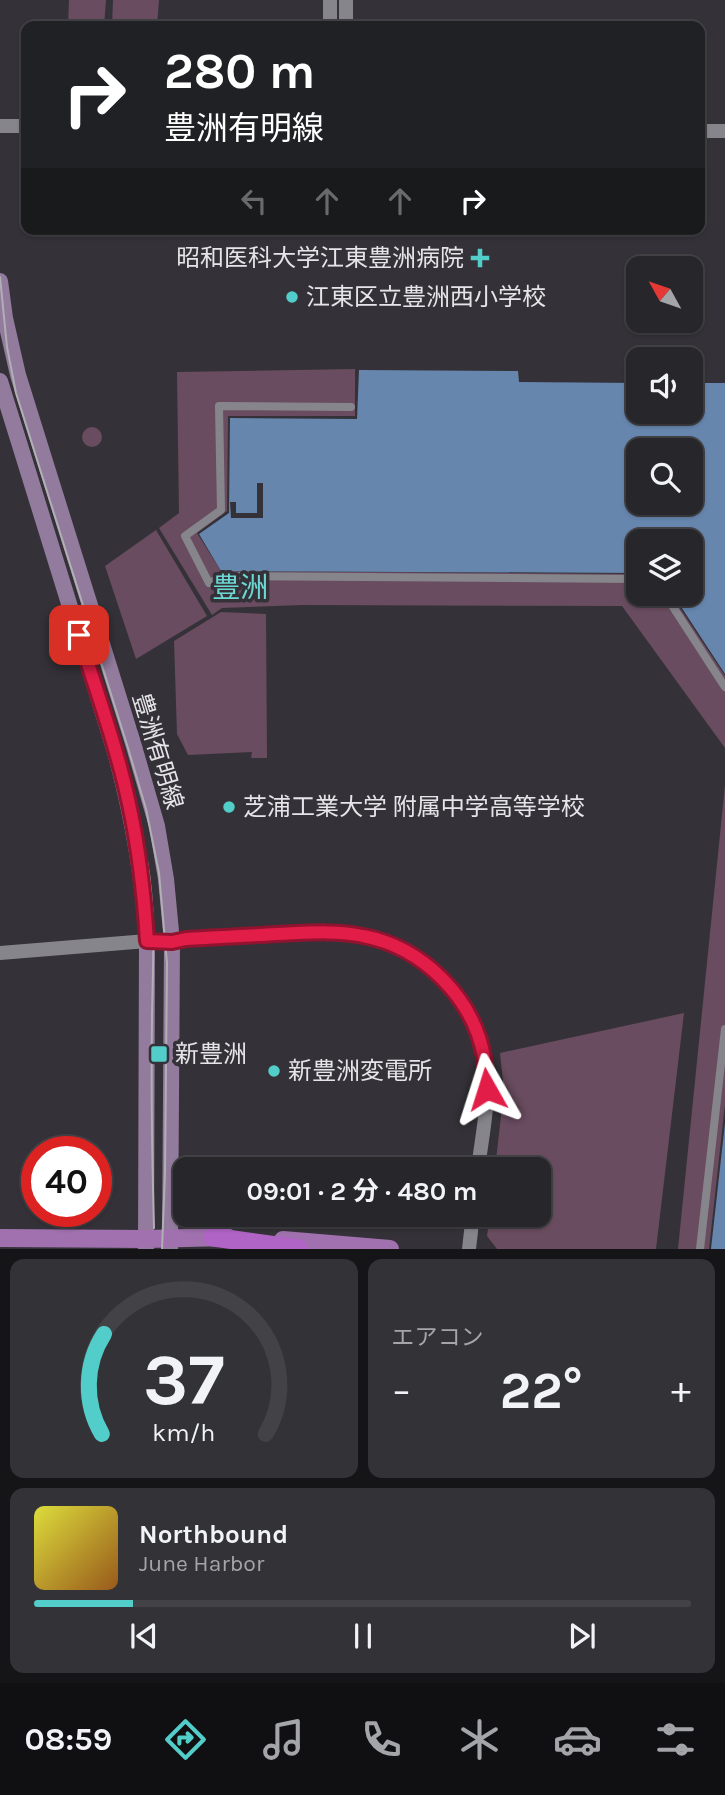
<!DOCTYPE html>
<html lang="ja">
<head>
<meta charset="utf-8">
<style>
  body { margin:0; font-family:Karla,"Noto Sans JP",sans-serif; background:#333236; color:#f1f3f6; height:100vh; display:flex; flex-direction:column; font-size:26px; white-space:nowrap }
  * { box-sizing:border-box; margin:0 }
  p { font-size:23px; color:#a4a5a8 }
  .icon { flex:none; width:38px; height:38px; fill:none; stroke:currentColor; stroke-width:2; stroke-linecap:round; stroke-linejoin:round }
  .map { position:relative; height:1249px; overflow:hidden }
  .details { display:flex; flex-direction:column; gap:10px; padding:10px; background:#151517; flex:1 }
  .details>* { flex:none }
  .top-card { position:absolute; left:21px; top:21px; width:684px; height:214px; border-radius:14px; box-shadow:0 2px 5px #0004,0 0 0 2px #434347; background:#202124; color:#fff; overflow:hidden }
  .needle { width:46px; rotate:310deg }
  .buttons { position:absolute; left:626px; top:256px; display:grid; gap:14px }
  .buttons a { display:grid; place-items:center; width:77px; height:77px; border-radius:14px; background:#27262a; box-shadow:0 2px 5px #0004,0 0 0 2px #434347; font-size:35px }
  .speed { position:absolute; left:21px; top:1136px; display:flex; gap:14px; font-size:35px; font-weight:700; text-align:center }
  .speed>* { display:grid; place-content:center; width:91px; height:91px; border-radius:50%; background:#27262a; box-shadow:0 2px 5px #0004,0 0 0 2px #434347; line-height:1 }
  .speed .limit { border:10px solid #d22; background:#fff; color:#111 }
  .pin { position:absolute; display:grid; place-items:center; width:60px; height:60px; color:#fff; margin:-30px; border-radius:14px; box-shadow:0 4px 10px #0006 }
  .me { position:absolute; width:77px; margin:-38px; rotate:354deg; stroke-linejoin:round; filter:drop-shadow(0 0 5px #0008) }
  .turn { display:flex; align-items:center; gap:24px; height:147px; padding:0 28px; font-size:32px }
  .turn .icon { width:91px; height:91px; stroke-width:2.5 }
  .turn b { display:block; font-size:49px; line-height:60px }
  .lanes { display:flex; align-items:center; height:66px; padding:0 28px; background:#0003; justify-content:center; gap:35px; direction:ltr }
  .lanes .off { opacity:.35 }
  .big { font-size:52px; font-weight:700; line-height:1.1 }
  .details .card { flex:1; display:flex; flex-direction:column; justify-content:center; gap:10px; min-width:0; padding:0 24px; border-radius:14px; background:#333236 }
  .details .dial { align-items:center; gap:0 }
  .dial svg { height:182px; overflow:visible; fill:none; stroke:#434347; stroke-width:7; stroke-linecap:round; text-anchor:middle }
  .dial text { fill:#f1f3f6; stroke:none }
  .song { display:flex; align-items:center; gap:21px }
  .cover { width:84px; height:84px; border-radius:10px; background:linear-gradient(135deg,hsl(60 70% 55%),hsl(30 70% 35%)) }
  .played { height:7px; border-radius:4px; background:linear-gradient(90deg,#53cdc9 15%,#434347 15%) }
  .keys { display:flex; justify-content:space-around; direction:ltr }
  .heat { display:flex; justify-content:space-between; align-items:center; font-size:38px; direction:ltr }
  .details .tiles { flex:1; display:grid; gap:10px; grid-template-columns:1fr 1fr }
  .card:last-child { grid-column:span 2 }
  .trip { position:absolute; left:173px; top:1157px; width:378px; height:70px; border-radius:14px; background:#27262a; box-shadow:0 2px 5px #0004,0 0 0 2px #434347; font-weight:700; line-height:70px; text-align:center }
  .dock { display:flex; height:112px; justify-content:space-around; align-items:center; background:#100f11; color:#a4a5a8 }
  .dock .icon { width:49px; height:49px }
  .dock .current { color:#53cdc9 }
  .dock b { font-size:32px; color:#f1f3f6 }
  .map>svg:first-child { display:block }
</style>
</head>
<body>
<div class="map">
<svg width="725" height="1249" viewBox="0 0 725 1249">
  <rect width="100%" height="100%" fill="#343238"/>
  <!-- green -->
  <g fill="#694c5f">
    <polygon points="69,0 106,0 104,26 68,26"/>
    <polygon points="113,0 159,0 157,26 112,26"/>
    <polygon points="355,369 355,416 228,416 227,511 197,533 221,571 639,574 639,593 670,593 725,676 725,748 622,606 302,605 222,608 212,615 159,528 179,513 177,372"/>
    <circle cx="92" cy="437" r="10"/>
    <polygon points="156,530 207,616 136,659 105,566"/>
    <polygon points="221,612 266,614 267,758 251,758 252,752 188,755 177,734 174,641"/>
    <polygon points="725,785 725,1104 709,1249 678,1249"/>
    <polygon points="684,1013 656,1249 497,1249 487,1236 490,1215 539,1214 539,1169 495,1169 504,1090 500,1053"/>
  </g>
  <!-- water -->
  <g fill="#6786ae" fill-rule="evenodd">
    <path d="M359,370L518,371L519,382L639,383V411H691V383H725V674L672,593H691V541H639V573L221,571L199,534L229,513L230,418L357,419ZM639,450H691V502H639Z"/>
    <polygon points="725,1123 725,1249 711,1249"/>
  </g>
  <!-- pier -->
  <polygon fill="#343238" points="257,483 263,483 263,518 231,518 230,502 236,502 236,513 257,513"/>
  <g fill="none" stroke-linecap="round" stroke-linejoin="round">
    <!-- pedestrian -->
    <g stroke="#87858c" stroke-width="8">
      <polyline points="351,407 219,406 221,510 185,536 209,583 224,576 639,579"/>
      <polyline points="664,593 725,687"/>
      <polyline points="700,1249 725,1029"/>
    </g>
    <!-- tertiary -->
    <g stroke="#87858c" stroke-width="14">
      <polyline points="330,26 330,0"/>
      <polyline points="346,26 346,0"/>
      <polyline points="0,126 26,126"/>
      <polyline points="700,131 725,131"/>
      <path d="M0,953L147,941L172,942L186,939C214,937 243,936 271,935C330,932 381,928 429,967C444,979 455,991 464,1007C478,1033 487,1060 487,1089C487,1115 481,1143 478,1169"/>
      <polyline points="469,1249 473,1214"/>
    </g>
    <!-- secondary -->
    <g stroke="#937b9d" stroke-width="16">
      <polyline points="0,281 5,318 18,375 133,743 157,826 166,879 172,942 170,1249"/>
      <path d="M0,381L115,752C132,814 143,877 147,941L146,1249"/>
    </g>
    <!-- primary -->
    <g stroke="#a071ae" stroke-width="18">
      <polyline points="0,1238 146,1239 227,1237"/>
      <polyline points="283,1240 390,1249"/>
    </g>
    <!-- motorway -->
    <polyline stroke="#b064c5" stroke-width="19" points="213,1237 299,1249"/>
    <!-- tram -->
    <g stroke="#b0afb4" stroke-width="2">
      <polyline points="0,277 7,347 16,393 128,748 146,809 159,873 167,963 165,1173 162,1249"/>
      <path d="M147,861C156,912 153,964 152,1015C151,1086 152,1157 154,1228"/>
    </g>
  </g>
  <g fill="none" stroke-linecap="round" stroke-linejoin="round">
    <!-- route casing -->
    <g stroke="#92132f" stroke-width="18">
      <path id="route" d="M79,635C96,691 117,747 129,804C139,849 144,895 147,941L172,942L186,939C216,937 246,936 277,934C305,933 335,930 363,936C422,947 473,997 484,1057C486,1068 486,1079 487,1089"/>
    </g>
    <!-- route -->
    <use href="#route" stroke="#e11d48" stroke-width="12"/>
  </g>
  <!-- markers -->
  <g fill="#53cdc9" stroke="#343238" stroke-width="2.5">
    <path d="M476.5 247.5h7v7h7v7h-7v7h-7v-7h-7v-7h7z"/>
    <circle cx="292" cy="297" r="7"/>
    <circle cx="229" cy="807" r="7"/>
    <rect x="150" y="1045" width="18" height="18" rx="3.5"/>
    <circle cx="274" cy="1071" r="7"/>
  </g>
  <g text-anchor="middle" stroke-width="7" stroke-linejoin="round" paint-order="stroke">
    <!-- poi labels -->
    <g font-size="24" fill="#e5e4e8" stroke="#343238" text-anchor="start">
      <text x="464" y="266" text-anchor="end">昭和医科大学江東豊洲病院</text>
      <text x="306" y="305">江東区立豊洲西小学校</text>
      <text x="243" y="815">芝浦工業大学 附属中学高等学校</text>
      <text x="175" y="1062">新豊洲</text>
      <text x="288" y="1079">新豊洲変電所</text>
    </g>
    <!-- street labels -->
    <g font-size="24" fill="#e5e4e8" stroke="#343238">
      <text transform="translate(158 751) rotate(73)" y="8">豊洲有明線</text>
    </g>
    <!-- quarter labels -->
    <g font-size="28" fill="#6cd7d3" stroke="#343238">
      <text x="240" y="597">豊洲</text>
    </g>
  </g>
</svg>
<div class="buttons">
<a><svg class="needle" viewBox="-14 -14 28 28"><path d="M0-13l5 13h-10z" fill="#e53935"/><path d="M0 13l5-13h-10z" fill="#a4a5a8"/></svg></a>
<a><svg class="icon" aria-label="sound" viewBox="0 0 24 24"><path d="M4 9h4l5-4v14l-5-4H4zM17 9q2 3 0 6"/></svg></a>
<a><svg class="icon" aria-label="search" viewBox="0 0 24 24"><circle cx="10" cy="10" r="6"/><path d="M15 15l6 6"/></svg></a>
<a><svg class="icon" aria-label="layers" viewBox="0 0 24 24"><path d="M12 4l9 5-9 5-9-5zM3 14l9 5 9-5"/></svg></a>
</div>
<div class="speed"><div class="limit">40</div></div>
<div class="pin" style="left:79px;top:635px;background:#d93025"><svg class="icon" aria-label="arrive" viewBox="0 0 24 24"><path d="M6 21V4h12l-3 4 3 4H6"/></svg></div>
<svg class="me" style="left:487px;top:1089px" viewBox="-20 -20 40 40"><path d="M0-17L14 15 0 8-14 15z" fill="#e11d48" stroke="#fff" stroke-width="4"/></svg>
<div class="trip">09:01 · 2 分 · 480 m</div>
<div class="top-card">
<div class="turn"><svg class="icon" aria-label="right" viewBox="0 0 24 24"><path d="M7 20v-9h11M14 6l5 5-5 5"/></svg><div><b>280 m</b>豊洲有明線</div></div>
<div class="lanes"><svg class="icon off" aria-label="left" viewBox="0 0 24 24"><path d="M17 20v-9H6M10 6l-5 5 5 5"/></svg><svg class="icon off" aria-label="ahead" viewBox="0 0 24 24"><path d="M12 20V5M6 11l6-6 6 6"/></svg><svg class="icon off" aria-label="ahead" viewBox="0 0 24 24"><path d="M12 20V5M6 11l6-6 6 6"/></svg><svg class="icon" aria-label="right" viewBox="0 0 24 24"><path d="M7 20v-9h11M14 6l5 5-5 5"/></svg></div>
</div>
</div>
<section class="details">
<div class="tiles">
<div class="card dial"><svg viewBox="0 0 100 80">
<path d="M14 69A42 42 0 1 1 86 69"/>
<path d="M14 69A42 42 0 0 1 15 25" stroke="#53cdc9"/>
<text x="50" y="56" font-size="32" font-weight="700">37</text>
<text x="50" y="72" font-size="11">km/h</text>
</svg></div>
<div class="card"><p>エアコン</p>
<div class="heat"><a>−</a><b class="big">22°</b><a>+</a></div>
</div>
<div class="card">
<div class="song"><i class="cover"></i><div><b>Northbound</b><p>June Harbor</p></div></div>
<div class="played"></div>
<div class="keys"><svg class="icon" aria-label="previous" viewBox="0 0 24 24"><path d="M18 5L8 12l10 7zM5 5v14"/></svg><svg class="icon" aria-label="pause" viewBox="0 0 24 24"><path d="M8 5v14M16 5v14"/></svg><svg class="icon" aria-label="next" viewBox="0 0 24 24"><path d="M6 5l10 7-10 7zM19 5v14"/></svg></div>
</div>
</div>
</section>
<nav class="dock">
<b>08:59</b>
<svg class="icon current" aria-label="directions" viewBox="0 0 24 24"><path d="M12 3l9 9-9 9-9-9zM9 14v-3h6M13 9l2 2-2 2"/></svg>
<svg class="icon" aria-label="music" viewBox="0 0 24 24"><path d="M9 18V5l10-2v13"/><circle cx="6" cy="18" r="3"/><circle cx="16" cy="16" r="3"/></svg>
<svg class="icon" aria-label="phone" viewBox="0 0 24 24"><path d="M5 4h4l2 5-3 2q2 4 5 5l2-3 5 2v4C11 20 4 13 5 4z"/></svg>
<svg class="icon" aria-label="climate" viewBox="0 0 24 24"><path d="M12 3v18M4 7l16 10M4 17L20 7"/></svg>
<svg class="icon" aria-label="car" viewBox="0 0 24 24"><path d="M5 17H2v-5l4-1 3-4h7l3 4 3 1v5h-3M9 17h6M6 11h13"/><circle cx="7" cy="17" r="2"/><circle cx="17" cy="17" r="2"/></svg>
<svg class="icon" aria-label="filters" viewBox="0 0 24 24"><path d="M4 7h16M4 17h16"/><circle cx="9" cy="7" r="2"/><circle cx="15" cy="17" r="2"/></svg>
</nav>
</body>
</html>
